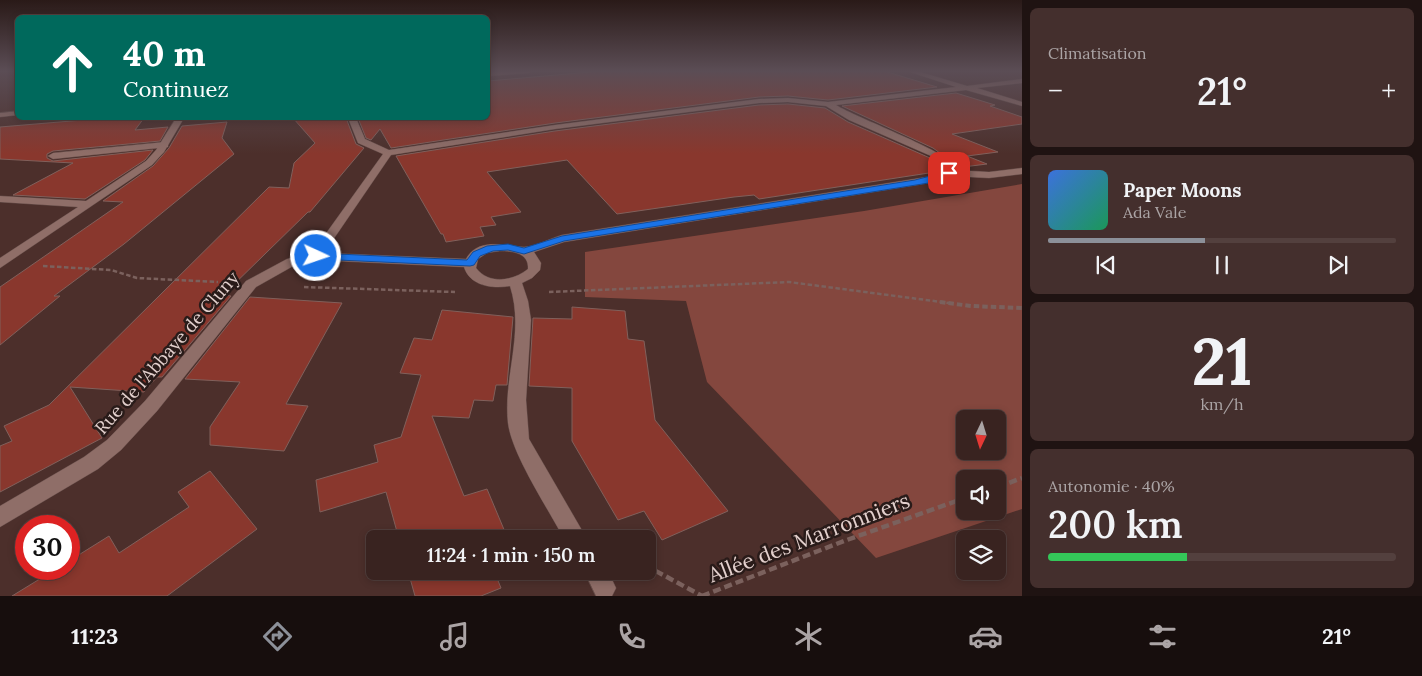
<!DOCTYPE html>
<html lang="fr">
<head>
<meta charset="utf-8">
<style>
  body { margin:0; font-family:Lora,serif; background:#442f2d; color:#f1f3f6; height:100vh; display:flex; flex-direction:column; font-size:19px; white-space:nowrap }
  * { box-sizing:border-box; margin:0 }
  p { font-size:16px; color:#aba4a5 }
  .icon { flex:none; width:28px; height:28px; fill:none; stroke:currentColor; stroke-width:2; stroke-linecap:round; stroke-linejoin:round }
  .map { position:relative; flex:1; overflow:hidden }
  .side { display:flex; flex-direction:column; gap:8px; padding:8px; background:#1f1312; width:400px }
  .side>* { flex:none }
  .hud { position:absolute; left:15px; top:15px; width:475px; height:105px; border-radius:8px; box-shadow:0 2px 8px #0003,0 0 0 1px #53403e; background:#00695c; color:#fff; overflow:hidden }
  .needle { width:32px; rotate:184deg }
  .tools { position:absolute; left:956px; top:410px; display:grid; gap:10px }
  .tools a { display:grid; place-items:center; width:50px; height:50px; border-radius:8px; background:#392320; box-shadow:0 2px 8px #0003,0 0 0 1px #53403e; font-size:25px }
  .speed { position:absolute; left:15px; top:515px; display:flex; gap:10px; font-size:25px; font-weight:700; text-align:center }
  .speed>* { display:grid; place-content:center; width:65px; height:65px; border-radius:50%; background:#392320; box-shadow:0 2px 8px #0003,0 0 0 1px #53403e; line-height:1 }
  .speed .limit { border:8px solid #d22; background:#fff; color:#111 }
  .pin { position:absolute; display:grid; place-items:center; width:42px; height:42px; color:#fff; margin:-21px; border-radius:10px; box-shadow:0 2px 8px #0006 }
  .me { position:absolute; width:55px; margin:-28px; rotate:93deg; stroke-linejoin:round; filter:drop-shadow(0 0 4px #0008) }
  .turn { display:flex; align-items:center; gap:18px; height:105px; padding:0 25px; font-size:22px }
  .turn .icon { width:65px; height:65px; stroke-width:2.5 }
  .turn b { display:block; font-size:35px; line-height:42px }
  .big { font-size:38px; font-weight:600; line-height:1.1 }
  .side .card { flex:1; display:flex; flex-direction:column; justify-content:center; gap:8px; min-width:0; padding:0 18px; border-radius:8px; background:#442f2d }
  .side .dial { align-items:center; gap:0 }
  .dial b { font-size:65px; line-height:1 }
  .song { display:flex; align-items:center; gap:15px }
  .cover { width:60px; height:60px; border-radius:8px; background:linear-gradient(135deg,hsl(220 70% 55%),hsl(150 70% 35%)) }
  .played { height:5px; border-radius:2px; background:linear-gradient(90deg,#8c9099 45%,#53403e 45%) }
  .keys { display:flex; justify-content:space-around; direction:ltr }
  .heat { display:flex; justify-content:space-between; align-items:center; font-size:28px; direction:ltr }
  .charge { height:8px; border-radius:4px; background:linear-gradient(90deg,#34c759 40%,#53403e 0) }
  .trip { position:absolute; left:366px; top:530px; width:290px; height:50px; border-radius:8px; background:#392320; box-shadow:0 2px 8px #0003,0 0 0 1px #53403e; font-weight:600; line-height:50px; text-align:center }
  .dock { display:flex; height:80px; justify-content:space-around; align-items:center; background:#170e0d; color:#aba4a5 }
  .dock .icon { width:35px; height:35px }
  .dock .active { color:#8c9099 }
  .dock b { font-size:22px; color:#f1f3f6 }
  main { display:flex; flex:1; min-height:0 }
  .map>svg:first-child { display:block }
</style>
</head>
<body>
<main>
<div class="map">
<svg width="1022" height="596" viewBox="0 0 1022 596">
  <rect width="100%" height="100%" fill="#4c2f2b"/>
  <!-- green -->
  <path fill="#84473e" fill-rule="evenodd" d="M1022,184V509L876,558L707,382L686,301L585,297V252L864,211ZM965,419H998V451H965ZM965,479H998V511H965Z"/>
  <!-- building -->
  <g fill="#89372d" stroke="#81605b">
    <polygon points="602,71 884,71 937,87 828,100 788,96 759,97 555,123 391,148 380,129 371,140 366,138 358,118 488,118 488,81"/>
    <polygon points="956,93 995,105 990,106 1022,117 1022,124 952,134 998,152 967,156 987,164 955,168 952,162 933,148 842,106"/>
    <polygon points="788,104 825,108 848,122 930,158 941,166 942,171 759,199 754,195 734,197 617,214 567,160 487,172 521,212 491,217 496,225 480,227 484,236 446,242 443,234 441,234 396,156 555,131 759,105"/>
    <polygon points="107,118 144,118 135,130 168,127 160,141 53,151 47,154 47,158 53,161 153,150 145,160 85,199 13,195 73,163 0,159 0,127"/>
    <polygon points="293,118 346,118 356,144 364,148 310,212 308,212 223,295 231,296 162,377 157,377 144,392 70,387 102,438 0,492 0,446 12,441 4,426 49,405 269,187 289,188 294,163 315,143"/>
    <polygon points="227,122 222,138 234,154 124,244 54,296 60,296 0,345 0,287 123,202 103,201 153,166 169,148 182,126"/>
    <polygon points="250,297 342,303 286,404 308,406 284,451 210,445 210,427 240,382 185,379"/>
    <polygon points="572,307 625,311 628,339 644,341 655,420 728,511 662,540 644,511 618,520 572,441 572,388 529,386 533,318 572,319"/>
    <polygon points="442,310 513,317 507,385 496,385 493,401 474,400 469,418 432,416 464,496 487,489 508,539 399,539 386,492 320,512 316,480 378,462 374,445 401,437 421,375 400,373 414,338 432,340"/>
    <polygon points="210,471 257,529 167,596 12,596 56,569 69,569 69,561 109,536 119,553 189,507 178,492"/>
    <polygon points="408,571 494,571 501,588 481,596 415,596"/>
  </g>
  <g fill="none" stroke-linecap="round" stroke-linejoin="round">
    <!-- service casing -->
    <g stroke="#634b47" stroke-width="1">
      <polygon id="service" points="165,142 168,143 168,147 53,159 48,156 53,153"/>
    </g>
    <!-- minor casing -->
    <g stroke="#634b47" stroke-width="1">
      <g id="minor">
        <path d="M907,71H917L967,86L1022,79V83L977,88L1022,102V106L966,90L836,105C857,118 941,149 951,163C952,164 953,169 953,170L989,172L1022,168V174L989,178L950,176L935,182L564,242L534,252L541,263L540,270L532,278L522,283L528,301L531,320L526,400L529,439L587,539H564C548,508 512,455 508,423C503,376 525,333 510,286C492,289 470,286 464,267L316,260L295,265L256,287L157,411L121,450L98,469L0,527V506L84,457L107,440L145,401L246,281L287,259L312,253L383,154L358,143L348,118H356L365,139L389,150L555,125L759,99L788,98L828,102L956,87ZM788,102L826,106L849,120L931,156L943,165L944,172L933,176L562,235C551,238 535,247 524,247C505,246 478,237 466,259L324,253L391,155L555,129L759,103ZM500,251C513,251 529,253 528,269C513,281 489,285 476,268L478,259L487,253Z"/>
        <polygon points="176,118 184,118 164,152 152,165 0,268 0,258 78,207 0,202 0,196 86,201 146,161 156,150"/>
        <polygon points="584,571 608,571 616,588 612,596 596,596"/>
      </g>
    </g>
    <!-- tertiary casing -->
    <g stroke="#634b47" stroke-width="1">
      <g id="tertiary">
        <polygon points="532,71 529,73 488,76 488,72"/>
        <polygon points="18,111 18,115 0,117 0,113"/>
      </g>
    </g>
    <!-- path-far2 -->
    <g stroke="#7b615d" stroke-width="2.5" stroke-dasharray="4.5 2.5" stroke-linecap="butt">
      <polyline points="43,266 111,270 137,278 218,282"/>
      <polyline points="304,287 455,292"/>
      <polyline points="549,292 789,282 949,303"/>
    </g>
    <!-- path-far1 -->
    <polyline stroke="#7b615d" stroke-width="4" stroke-dasharray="5.5 3" stroke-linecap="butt" points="940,302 971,306 1022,308"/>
    <!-- path -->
    <g stroke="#7b615d" stroke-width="4.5" stroke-dasharray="8 4" stroke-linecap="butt">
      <polyline points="998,487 1022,478"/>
      <polyline points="633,577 654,570 702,596"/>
      <polyline points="702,596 844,541 965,498"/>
    </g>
    <!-- service -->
    <use href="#service" fill="#8f6e68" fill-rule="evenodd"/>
    <!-- minor -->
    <use href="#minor" fill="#8f6e68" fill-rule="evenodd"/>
    <!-- tertiary -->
    <use href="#tertiary" fill="#8f6e68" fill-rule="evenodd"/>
  </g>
  <!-- sky -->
  <linearGradient id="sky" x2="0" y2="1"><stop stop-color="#2a1a18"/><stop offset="0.46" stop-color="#5b4d55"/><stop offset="1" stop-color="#5b4d55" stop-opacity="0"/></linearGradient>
  <rect width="1022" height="154" fill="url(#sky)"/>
  <!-- route -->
  <polygon fill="#1a73e8" stroke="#114b97" points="949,171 952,172 952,175 935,182 564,241 524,254 508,250 493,251 480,256 474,265 470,266 316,259 311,256 316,253 467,260 473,252 487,246 508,244 524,248 562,236 915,180"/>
  <g text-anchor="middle" stroke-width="5" stroke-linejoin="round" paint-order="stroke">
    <!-- street labels -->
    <g font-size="18" fill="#e3d0cd" stroke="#291b19">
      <text transform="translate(167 353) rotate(-49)" y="6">Rue de l'Abbaye de Cluny</text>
    </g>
    <!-- near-street labels -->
    <g font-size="21" fill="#e3d0cd" stroke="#291b19">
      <text transform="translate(809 538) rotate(-21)" y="7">Allée des Marronniers</text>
    </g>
  </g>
</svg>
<div class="tools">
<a><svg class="needle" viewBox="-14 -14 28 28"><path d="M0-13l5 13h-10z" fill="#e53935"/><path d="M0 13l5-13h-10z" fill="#aba4a5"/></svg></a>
<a><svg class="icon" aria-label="sound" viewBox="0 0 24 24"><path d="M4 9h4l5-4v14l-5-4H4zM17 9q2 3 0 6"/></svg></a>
<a><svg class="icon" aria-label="layers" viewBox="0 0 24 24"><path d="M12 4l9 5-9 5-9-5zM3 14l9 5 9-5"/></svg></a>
</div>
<div class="speed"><div class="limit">30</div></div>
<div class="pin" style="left:949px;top:173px;background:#d93025"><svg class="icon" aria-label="arrive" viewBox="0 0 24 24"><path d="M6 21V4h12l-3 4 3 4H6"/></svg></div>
<svg class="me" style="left:316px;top:256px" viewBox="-20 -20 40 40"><circle r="17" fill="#1a73e8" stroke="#fff" stroke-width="3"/><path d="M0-11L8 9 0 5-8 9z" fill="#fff"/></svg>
<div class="trip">11:24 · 1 min · 150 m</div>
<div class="hud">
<div class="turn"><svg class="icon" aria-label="ahead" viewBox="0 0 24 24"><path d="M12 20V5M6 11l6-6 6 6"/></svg><div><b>40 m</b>Continuez</div></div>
</div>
</div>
<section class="side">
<div class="card"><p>Climatisation</p>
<div class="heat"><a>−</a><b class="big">21°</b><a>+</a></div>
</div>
<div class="card">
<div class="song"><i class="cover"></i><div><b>Paper Moons</b><p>Ada Vale</p></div></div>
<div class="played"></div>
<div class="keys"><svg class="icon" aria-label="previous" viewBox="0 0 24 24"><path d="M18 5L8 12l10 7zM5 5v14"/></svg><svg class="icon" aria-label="pause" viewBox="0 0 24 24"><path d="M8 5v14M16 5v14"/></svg><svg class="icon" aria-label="next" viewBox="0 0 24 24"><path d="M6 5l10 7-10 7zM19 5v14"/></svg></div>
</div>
<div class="card dial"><b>21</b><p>km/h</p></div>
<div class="card"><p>Autonomie · 40%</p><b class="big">200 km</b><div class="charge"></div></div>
</section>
</main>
<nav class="dock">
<b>11:23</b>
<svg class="icon active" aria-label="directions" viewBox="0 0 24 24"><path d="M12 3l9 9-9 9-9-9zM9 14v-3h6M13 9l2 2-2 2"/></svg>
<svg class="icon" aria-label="music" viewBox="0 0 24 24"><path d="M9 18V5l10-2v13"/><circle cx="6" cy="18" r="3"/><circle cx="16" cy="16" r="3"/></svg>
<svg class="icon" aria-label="phone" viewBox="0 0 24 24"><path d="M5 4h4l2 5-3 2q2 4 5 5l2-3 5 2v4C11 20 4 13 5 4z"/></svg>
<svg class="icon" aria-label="climate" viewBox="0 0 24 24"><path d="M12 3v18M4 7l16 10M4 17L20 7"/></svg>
<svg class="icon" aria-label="car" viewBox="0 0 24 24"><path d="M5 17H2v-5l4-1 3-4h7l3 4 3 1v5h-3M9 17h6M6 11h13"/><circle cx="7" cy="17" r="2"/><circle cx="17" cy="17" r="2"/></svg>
<svg class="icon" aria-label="filters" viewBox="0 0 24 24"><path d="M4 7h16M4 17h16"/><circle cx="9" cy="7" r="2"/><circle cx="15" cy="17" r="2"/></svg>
<b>21°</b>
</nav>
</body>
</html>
